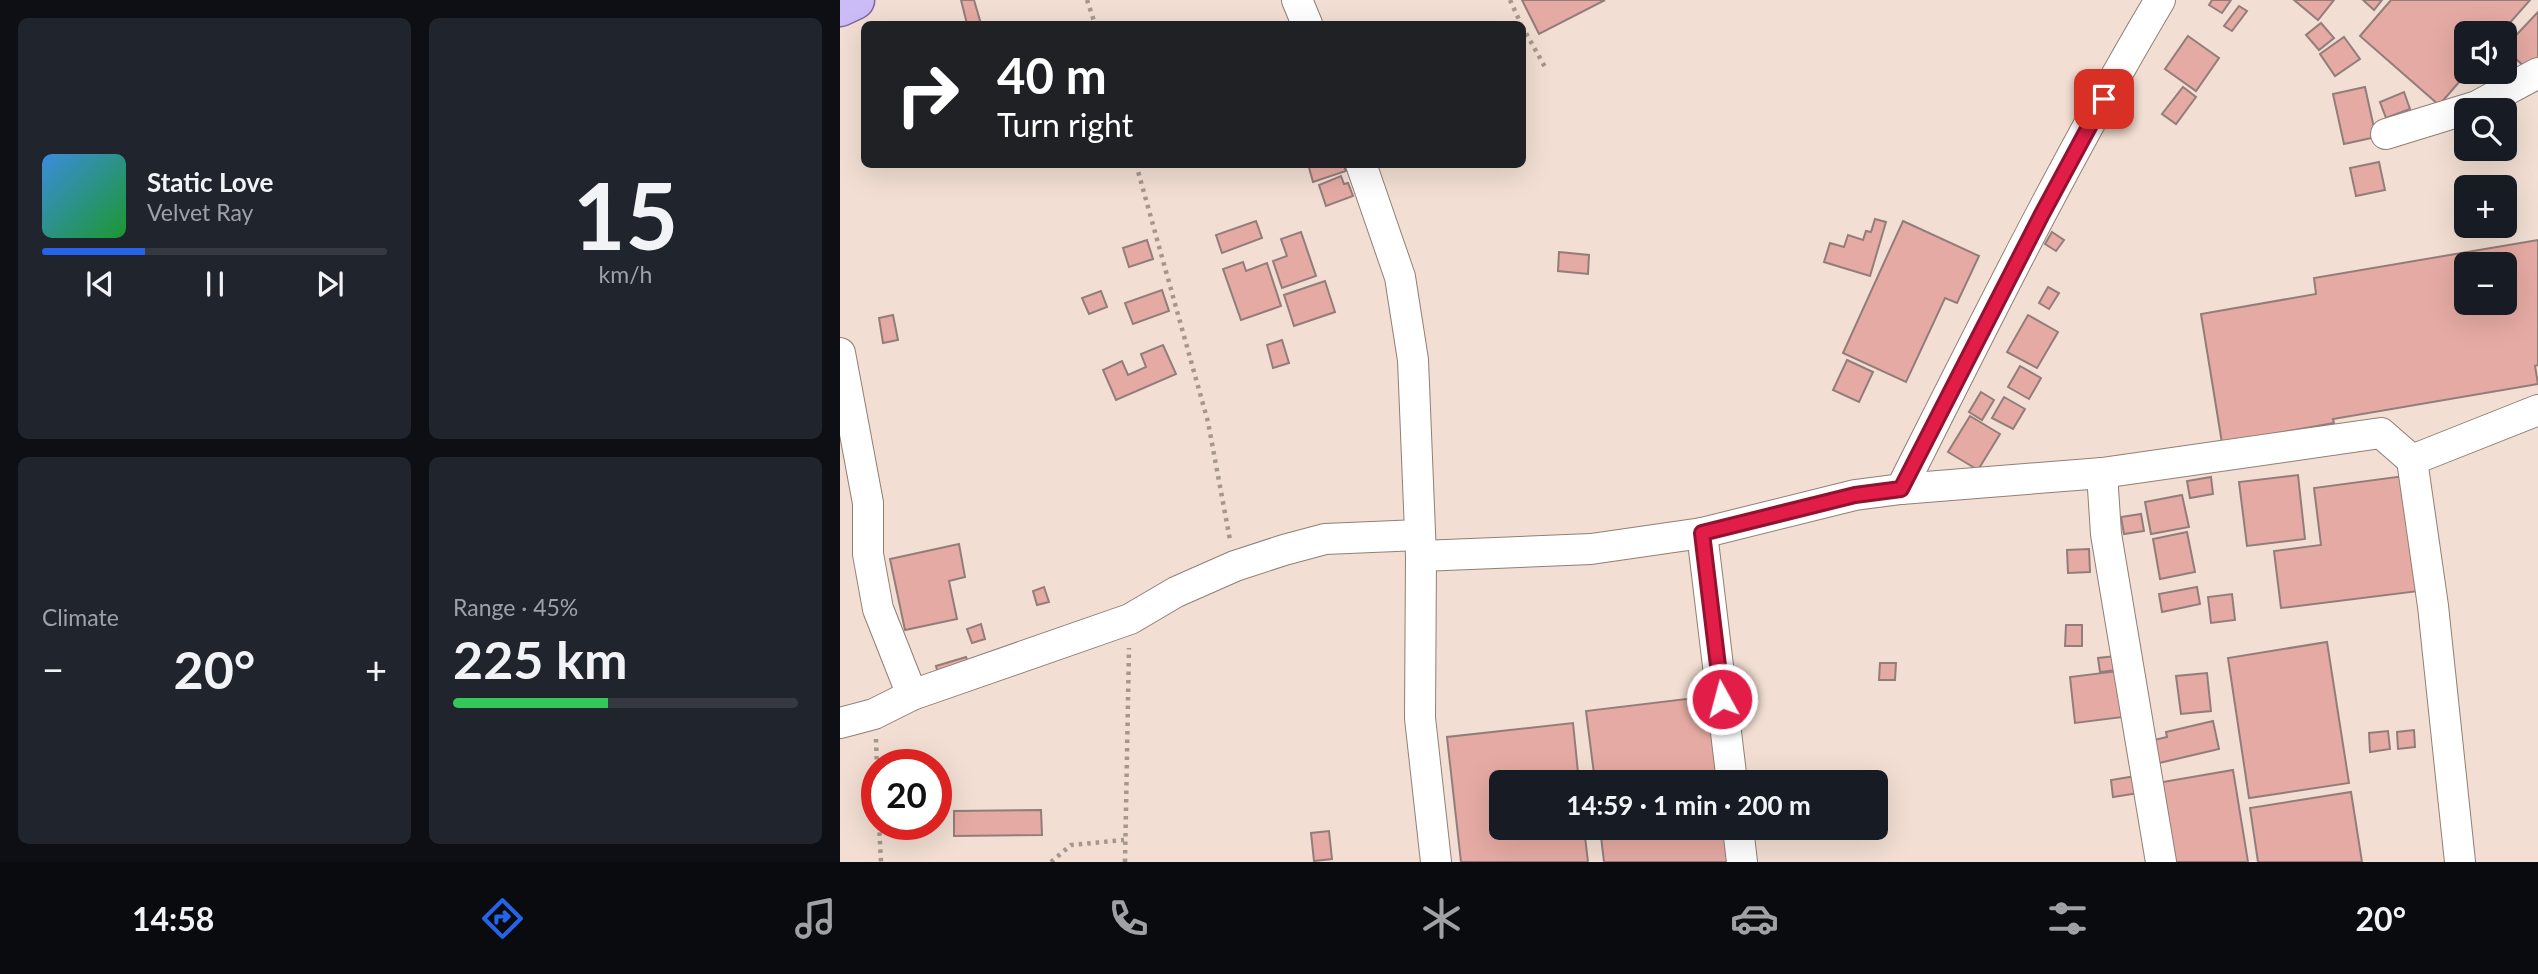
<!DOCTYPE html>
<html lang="en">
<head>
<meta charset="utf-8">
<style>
  body { margin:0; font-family:Lato,sans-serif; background:#20242c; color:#f1f3f6; height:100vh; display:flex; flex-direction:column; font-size:26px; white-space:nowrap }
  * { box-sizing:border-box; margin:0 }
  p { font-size:23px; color:#9ea1a6 }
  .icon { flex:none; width:38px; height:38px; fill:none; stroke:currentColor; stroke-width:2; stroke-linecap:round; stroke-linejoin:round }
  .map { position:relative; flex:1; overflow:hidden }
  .sheet { display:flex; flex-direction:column; gap:18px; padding:18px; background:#0d0f14; width:840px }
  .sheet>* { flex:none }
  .guide { position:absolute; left:21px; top:21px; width:665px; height:147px; border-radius:10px; box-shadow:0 7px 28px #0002; background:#202124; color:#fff; overflow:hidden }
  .controls { position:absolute; left:1614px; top:21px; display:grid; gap:14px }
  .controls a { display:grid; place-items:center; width:63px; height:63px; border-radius:10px; background:#171b24; box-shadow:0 7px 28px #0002; font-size:35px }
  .speed { position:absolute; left:21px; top:749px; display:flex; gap:14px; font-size:35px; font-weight:700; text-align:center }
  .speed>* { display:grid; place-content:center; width:91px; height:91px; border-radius:50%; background:#171b24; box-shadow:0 7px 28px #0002; line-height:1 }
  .speed .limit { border:10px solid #d22; background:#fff; color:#111 }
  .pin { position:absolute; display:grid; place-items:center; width:60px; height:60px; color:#fff; margin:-30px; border-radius:14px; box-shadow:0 4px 10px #0006 }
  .me { position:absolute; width:77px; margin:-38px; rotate:353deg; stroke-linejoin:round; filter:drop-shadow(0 0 5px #0008) }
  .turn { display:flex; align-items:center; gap:24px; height:147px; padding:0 21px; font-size:32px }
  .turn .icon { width:91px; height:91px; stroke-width:2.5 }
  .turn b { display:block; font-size:49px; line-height:60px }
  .big { font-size:52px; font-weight:700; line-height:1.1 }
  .sheet .widget { flex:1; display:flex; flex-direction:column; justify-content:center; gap:10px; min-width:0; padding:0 24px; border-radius:10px; background:#20242c }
  .sheet .dial { align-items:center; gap:0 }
  .dial b { font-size:91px; line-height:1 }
  .song { display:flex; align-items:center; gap:21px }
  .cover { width:84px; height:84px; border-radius:10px; background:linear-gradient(135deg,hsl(210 70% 55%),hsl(130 70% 35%)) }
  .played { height:7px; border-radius:4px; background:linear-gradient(90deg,#2563eb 30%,#363941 30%) }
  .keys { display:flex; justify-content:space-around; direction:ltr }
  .heat { display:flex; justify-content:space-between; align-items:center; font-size:38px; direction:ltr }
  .charge { height:10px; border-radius:5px; background:linear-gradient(90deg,#34c759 45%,#363941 0) }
  .sheet .tiles { flex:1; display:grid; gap:18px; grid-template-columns:repeat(2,1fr) }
  .trip { position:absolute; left:649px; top:770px; width:399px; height:70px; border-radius:10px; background:#171b24; box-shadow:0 7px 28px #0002; font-weight:700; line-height:70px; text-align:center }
  .dock { display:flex; height:112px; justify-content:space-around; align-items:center; background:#090b0e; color:#9ea1a6 }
  .dock .icon { width:49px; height:49px }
  .dock .active { color:#2563eb }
  .dock b { font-size:32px; color:#f1f3f6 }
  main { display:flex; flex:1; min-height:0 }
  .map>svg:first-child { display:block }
</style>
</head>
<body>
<main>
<section class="sheet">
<div class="tiles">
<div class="widget">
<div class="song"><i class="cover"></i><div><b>Static Love</b><p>Velvet Ray</p></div></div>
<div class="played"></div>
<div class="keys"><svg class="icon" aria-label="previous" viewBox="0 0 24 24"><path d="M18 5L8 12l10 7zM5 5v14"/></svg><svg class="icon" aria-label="pause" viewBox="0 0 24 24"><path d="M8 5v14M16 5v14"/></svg><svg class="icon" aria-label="next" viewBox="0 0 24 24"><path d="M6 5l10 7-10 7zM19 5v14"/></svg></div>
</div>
<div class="widget dial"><b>15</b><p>km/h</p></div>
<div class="widget"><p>Climate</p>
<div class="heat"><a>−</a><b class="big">20°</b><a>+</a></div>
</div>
<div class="widget"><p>Range · 45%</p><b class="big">225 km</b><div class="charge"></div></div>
</div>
</section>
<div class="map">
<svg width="1698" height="862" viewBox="0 0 1698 862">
  <rect width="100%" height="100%" fill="#f2ded2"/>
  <!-- building -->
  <g fill="#e5aaa3" stroke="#937d7b" stroke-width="2" fill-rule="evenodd">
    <polygon points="121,0 134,0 141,24 127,24"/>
    <polygon points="682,0 765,0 699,34"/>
    <polygon points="1372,0 1391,0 1382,13 1369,5"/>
    <polygon points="1454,0 1494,0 1478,20"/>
    <polygon points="1523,0 1542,0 1534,10"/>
    <polygon points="1551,0 1690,0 1661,33 1626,33 1626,72 1628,72 1599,105 1520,36"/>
    <polygon points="1399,6 1407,11 1392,31 1384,26"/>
    <polygon points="1698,12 1698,59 1688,70 1664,48"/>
    <polygon points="1481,23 1494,38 1479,50 1466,35"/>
    <polygon points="1348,36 1379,58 1356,91 1325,69"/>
    <polygon points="1504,37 1520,59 1495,76 1480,54"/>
    <polygon points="1664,58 1671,65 1658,79 1650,72 1664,72"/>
    <polygon points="1343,87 1356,97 1336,124 1322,114"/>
    <polygon points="1525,87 1536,137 1504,144 1493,94"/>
    <polygon points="1564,92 1570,109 1546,118 1540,102"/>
    <polygon points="1539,162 1545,190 1516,196 1510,168"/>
    <polygon points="468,164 503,164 506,171 473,182"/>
    <polygon points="501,176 504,184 508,183 513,196 486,206 479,185"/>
    <polygon points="1035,219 1046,222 1030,276 984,262 990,243 1004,247 1008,235 1023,240 1026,231 1031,232"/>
    <polygon points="416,221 422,238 382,253 376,235"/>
    <polygon points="1063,221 1139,256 1117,303 1105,298 1066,382 1003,353"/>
    <polygon points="461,232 476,276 442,288 433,261 447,256 441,239"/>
    <polygon points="1212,232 1224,240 1216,251 1205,244"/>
    <polygon points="307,240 313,259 289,267 283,248"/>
    <path d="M1698,240V365L1695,366L1698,384L1493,419L1494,423L1382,443L1361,314L1476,294L1474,278ZM1626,264H1664V303H1626Z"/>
    <polygon points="719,252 749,255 748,274 718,271"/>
    <polygon points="403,262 406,271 427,263 441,306 401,320 383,269"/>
    <polygon points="485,281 495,312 454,326 444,295"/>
    <polygon points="1208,287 1219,293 1209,309 1199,303"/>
    <polygon points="322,290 329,311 293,324 285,303"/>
    <polygon points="261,291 267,307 249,314 242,298"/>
    <polygon points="53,315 58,340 43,343 39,318"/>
    <polygon points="1188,315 1218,332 1197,368 1167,352"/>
    <polygon points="442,340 449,363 433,368 427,345"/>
    <polygon points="323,345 336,374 276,400 263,370 282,361 288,375 306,367 301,354"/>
    <polygon points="1007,360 1033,372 1019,402 993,390"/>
    <polygon points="1180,366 1201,378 1189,399 1168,387"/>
    <polygon points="1141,392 1154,400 1142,420 1129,412"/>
    <polygon points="1164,397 1185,409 1173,429 1152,418"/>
    <polygon points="1130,416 1160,434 1138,470 1108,452"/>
    <polygon points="1458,475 1465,539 1407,546 1399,482"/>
    <polygon points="1564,476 1579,591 1441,608 1434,551 1481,545 1474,488"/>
    <polygon points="1371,477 1373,494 1350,498 1347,481"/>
    <polygon points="1342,495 1349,527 1311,534 1305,502"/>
    <polygon points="1301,514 1304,531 1284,534 1281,517"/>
    <polygon points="1347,532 1355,572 1320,579 1313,539"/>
    <polygon points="119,544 125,577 109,581 117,619 65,630 50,559"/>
    <polygon points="1249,549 1250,572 1228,573 1227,550"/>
    <polygon points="204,587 209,602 197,605 193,591"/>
    <polygon points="1357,587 1360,604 1322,612 1319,594"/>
    <polygon points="1392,594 1395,620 1371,623 1368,597"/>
    <polygon points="141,624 145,639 132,643 127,629"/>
    <polygon points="1226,625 1242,625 1242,646 1225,646"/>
    <polygon points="1487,642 1509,783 1409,798 1388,658"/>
    <polygon points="1276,656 1277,670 1260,672 1258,658"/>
    <polygon points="126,657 131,672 100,682 96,666"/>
    <polygon points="1040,663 1056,663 1055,680 1039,680"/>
    <polygon points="1278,671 1283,717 1235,723 1230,677"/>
    <polygon points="1367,673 1371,711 1341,714 1336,676"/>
    <polygon points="871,696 881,782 755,782 746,711"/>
    <polygon points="1373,721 1379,749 1315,764 1310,741 1327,737 1326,732"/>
    <polygon points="733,723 739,782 662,782 662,828 744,828 748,862 621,862 607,737"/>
    <polygon points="1574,730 1575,747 1558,749 1557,732"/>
    <polygon points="1548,731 1550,749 1530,752 1529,733"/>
    <polygon points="1393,770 1408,862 1330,862 1317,783"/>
    <polygon points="1296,776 1299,793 1273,797 1271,780"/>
    <polygon points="1511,792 1522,862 1418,862 1410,808"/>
    <polygon points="201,810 202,835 114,836 114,811"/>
    <polygon points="760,828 887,828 891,862 764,862"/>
    <polygon points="489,831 492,859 474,861 471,833"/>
  </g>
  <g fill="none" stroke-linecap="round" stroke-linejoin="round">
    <!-- minor casing -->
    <g stroke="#917f75" stroke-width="32">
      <g id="minor">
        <polyline points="457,0 467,24"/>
        <polyline points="1546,134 1637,106 1698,73"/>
        <polyline points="521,164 560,277 573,360 581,556 580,718 596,862"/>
        <polyline points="0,353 28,503 28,554 38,609 72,695"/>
        <polyline points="1572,460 1593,606 1620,862"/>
        <polyline points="1262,473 1266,534 1321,862"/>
        <path d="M1061,489C1144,324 1226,158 1320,0"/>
        <polyline points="862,533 892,782"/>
        <polyline points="581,556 751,549 862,533 1015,495 1061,489 1262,473 1541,433 1572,460 1698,410"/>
        <polyline points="0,723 34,714 72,695 290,619 336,592 395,566 444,550 485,539 579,535"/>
        <polyline points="898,828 902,862"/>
      </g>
    </g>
    <!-- major casing -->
    <g stroke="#7b67a5" stroke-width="41">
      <polyline id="major" points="0,7 15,0"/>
    </g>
    <!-- path -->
    <g stroke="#a6978e" stroke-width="4.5" stroke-dasharray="3.5 5" stroke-linecap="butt">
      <polyline points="247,0 255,24"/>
      <polyline points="670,0 681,24"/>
      <polyline points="682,26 705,67"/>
      <polyline points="296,164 368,422 390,540"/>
      <polyline points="36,739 37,769"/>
      <polyline points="39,824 41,862"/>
      <polyline points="211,862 231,845 284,840"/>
      <polyline points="285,862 289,648"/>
    </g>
    <!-- minor -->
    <use href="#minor" stroke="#fff" stroke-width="30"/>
    <!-- major -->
    <use href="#major" stroke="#cbbbf6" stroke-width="38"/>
  </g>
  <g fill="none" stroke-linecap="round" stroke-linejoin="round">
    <!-- route casing -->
    <g stroke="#92132f" stroke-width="18">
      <polyline id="route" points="882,699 862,533 1015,495 1061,489 1202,214 1264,99"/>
    </g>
    <!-- route -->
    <use href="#route" stroke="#e11d48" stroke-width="12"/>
  </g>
</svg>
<div class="controls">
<a><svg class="icon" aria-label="sound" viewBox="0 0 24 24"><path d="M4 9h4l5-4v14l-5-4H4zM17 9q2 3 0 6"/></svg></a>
<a><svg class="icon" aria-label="search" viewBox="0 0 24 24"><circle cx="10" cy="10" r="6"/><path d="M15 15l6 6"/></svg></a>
<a>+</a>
<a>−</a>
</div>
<div class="speed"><div class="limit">20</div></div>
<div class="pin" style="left:1264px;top:99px;background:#d93025"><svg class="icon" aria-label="arrive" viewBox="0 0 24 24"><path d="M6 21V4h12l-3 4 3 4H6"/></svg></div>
<svg class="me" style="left:882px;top:699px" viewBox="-20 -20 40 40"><circle r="17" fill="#e11d48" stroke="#fff" stroke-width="3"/><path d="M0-11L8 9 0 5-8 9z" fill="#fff"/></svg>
<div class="trip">14:59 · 1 min · 200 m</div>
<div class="guide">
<div class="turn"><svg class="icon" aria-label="right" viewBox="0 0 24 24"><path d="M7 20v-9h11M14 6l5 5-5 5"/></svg><div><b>40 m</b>Turn right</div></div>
</div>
</div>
</main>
<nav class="dock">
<b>14:58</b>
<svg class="icon active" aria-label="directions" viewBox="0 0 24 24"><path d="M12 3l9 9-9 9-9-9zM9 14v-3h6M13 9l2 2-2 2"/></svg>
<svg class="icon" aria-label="music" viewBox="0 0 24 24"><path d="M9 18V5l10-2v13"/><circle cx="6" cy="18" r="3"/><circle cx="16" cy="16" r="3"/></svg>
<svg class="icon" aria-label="phone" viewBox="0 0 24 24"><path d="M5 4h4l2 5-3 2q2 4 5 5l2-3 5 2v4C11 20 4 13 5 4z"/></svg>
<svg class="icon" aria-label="climate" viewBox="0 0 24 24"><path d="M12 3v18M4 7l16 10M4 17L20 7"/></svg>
<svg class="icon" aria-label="car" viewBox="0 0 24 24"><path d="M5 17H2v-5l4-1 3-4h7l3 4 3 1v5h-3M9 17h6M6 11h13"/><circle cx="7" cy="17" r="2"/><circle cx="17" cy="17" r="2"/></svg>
<svg class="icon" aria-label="filters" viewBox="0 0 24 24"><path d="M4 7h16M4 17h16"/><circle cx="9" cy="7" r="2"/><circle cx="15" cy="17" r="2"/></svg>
<b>20°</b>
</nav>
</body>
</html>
